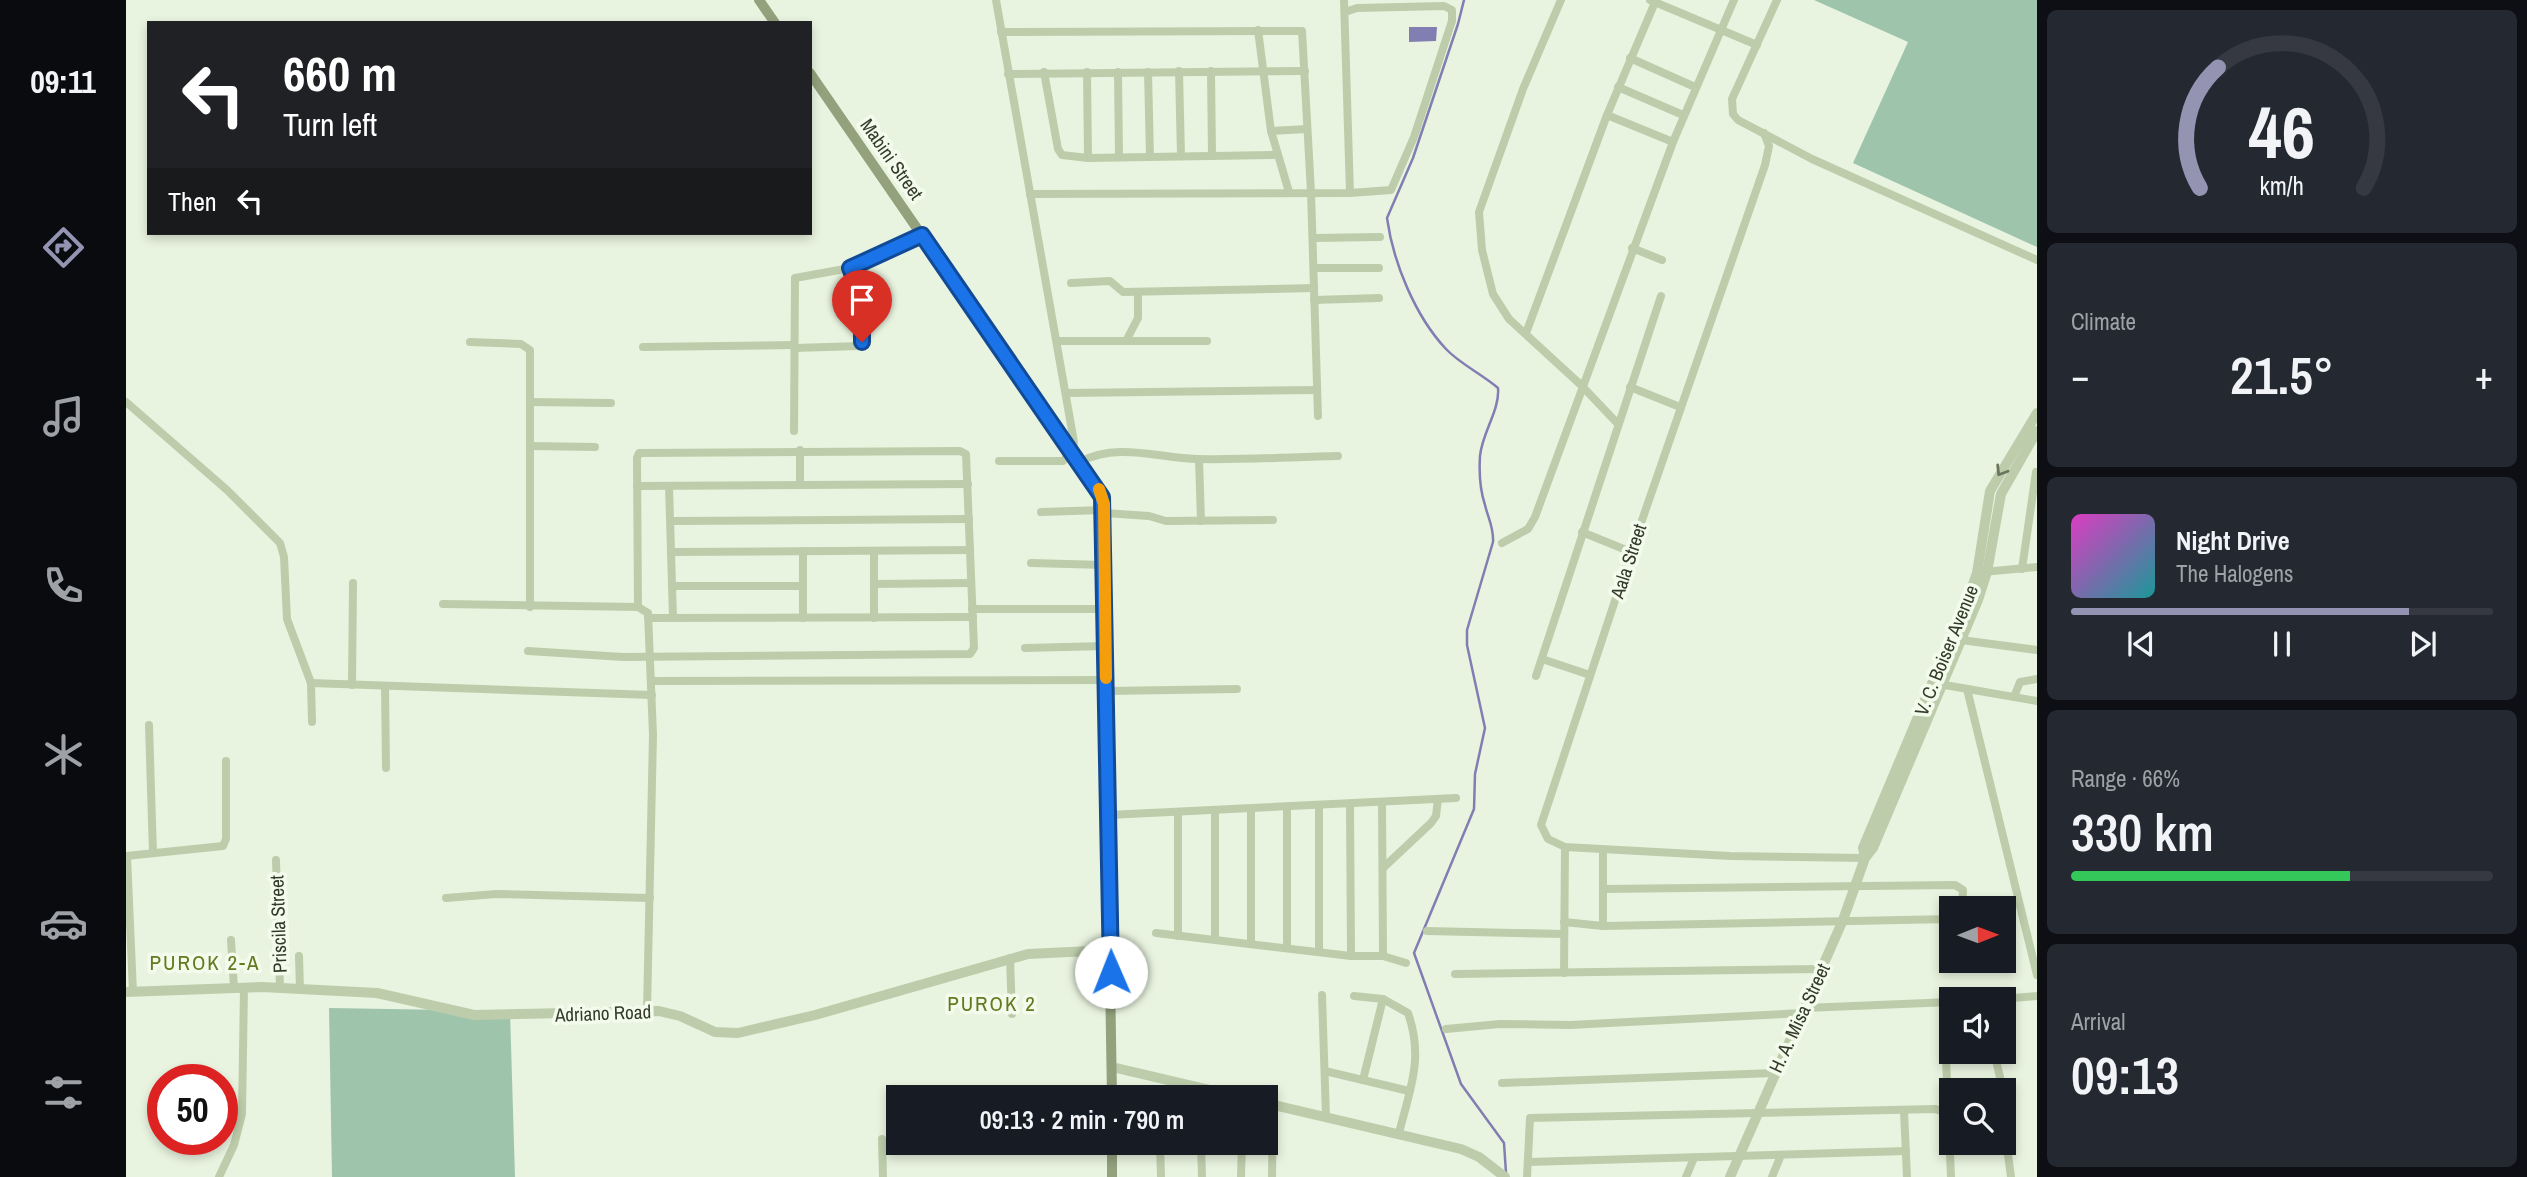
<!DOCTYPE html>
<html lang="en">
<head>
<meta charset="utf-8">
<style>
  body { margin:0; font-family:"Archivo Narrow",sans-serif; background:#242831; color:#f1f3f6; height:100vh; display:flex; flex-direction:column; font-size:26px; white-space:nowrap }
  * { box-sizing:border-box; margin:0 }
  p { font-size:23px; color:#9ea1a6 }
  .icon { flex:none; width:38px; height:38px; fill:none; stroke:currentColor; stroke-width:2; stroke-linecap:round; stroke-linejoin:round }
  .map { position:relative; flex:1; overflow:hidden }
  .sheet { display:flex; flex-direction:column; gap:10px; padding:10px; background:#0d0f14; width:490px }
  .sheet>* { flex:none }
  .hud { position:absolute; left:21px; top:21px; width:665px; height:214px; border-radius:0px; box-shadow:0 4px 10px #0003; background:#202124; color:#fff; overflow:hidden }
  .needle { width:46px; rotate:89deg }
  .fabs { position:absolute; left:1813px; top:896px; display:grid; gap:14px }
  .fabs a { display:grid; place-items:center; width:77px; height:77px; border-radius:0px; background:#171b24; box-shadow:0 4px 10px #0003; font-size:35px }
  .speed { position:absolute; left:21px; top:1064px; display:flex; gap:14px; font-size:35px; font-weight:700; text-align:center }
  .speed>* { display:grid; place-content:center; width:91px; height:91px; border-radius:50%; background:#171b24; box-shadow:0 4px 10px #0003; line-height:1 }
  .speed .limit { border:10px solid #d22; background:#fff; color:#111 }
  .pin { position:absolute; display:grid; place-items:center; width:60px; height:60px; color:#fff; margin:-72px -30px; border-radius:50% 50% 50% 0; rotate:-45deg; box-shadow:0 0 7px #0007 }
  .pin .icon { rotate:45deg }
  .me { position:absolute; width:77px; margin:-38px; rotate:359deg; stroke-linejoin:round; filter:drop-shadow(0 0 5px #0008) }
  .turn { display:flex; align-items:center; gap:24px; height:147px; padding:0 21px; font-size:32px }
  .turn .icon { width:91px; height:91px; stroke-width:2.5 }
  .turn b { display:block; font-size:49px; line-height:60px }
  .then { display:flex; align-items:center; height:66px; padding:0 21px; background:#0003; gap:14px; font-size:26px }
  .big { font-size:52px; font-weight:600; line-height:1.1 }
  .sheet .tile { flex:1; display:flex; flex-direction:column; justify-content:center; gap:10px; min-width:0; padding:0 24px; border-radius:10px; background:#242831 }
  .sheet .dial { align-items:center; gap:0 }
  .dial svg { height:182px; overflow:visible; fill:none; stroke:#363941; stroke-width:7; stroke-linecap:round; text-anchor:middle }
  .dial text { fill:#f1f3f6; stroke:none }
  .song { display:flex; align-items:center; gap:21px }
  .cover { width:84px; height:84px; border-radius:10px; background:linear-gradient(135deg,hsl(310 70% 55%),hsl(180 70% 35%)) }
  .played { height:7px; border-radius:4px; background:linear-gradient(90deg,#9493b2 80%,#363941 80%) }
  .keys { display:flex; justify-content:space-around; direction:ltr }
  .heat { display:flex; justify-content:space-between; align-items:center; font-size:38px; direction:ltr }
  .charge { height:10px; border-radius:5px; background:linear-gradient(90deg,#34c759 66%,#363941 0) }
  .trip { position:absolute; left:760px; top:1085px; width:392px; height:70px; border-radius:0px; background:#171b24; box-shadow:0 4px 10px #0003; font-weight:600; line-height:70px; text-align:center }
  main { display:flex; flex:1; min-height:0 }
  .tabs { display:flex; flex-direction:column; width:126px; justify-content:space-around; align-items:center; background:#090b0e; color:#9ea1a6 }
  .tabs .icon { width:49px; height:49px }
  .tabs .current { color:#9493b2 }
  .tabs b { font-size:32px; color:#f1f3f6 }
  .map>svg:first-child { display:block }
</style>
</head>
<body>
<main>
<nav class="tabs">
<b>09:11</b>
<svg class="icon current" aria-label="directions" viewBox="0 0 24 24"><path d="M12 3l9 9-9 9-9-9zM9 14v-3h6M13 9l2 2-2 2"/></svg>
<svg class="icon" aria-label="music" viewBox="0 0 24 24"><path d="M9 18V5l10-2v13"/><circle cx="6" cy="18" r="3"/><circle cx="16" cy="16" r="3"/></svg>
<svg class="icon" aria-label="phone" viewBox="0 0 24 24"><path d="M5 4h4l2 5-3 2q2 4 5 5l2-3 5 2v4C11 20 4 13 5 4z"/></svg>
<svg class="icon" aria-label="climate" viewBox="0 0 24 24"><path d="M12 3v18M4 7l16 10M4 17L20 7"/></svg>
<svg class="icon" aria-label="car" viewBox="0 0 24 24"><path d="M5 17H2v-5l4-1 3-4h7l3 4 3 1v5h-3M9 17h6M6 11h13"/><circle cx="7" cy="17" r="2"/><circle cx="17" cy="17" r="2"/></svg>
<svg class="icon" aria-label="filters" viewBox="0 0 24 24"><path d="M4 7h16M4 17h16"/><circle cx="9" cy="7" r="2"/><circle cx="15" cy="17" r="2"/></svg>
</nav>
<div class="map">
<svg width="1911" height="1177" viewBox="0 0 1911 1177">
  <rect width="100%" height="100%" fill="#e9f4e0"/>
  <!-- green -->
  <g fill="#9fc4ac">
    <polygon points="1688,0 1911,0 1911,247 1727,163 1782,42"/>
    <polygon points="203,1008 384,1011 389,1177 206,1177"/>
  </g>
  <!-- water -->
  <polygon fill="#817eb2" points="1283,27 1311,27 1310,41 1283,42"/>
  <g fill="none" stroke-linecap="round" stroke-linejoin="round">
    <!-- stream -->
    <path stroke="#817eb2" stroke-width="2.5" d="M1338,0L1332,24L1287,158L1261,218C1267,262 1289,316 1320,349C1334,364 1356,374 1372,388C1374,410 1356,433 1354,456C1353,472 1354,490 1359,505C1362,518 1368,528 1367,542L1341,630V645L1359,728L1349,774L1348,809L1288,953L1335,1084L1378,1143L1380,1173"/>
    <!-- minor -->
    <g stroke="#bdcdab" stroke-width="8">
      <polyline points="870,0 948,442 946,452 937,461 873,461"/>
      <polyline points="1218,0 1224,193"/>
      <polyline points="1435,0 1397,89 1353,212 1356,250 1367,294 1383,319 1455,385 1492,424"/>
      <polyline points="1524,0 1631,45"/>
      <polyline points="1651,0 1606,99 1607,114 1612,120 1686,159 1911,260"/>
      <polyline points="1132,30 1145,131 1163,192"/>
      <polyline points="875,32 1176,31 1185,192 1192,416"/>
      <polyline points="1504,58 1569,87"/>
      <polyline points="1053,71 1055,156"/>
      <polyline points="1085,71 1086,156"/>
      <polyline points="918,72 932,149 936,155 962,158 1150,155"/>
      <polyline points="961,72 962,158"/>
      <polyline points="992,72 993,157"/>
      <polyline points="1022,72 1024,157"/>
      <polyline points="882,74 1179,71"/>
      <polyline points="1492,87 1557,115"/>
      <polyline points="1481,115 1547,142"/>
      <polyline points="1145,131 1181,129"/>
      <polyline points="1638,133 1643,146 1639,165 1505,552 1415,825 1422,839 1439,847 1604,856 1739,858"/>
      <polyline points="904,194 1224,193 1265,190 1288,137 1326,21 1326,10 1318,6 1231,8 1219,12"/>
      <polyline points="1187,238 1254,237"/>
      <polyline points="1506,248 1536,260"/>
      <polyline points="1188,268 1253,268"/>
      <polyline points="945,283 984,281 997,292 1188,288"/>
      <polyline points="1188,300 1253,298"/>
      <polyline points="1400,333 1481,115 1530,0"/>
      <polyline points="932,341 1081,341"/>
      <polyline points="1000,341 1012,318 1012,293"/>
      <polyline points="344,342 395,344 404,350 404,607"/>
      <polyline points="517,347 668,345"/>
      <polyline points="668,348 734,346 736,298 724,268"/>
      <polyline points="1504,387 1554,407"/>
      <polyline points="941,393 1191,390"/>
      <polyline points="0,402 101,490 154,543 158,557 161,619 185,683 186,722"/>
      <polyline points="404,402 485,403"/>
      <polyline points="668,431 669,278 724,268 796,235"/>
      <polyline points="404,446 469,447"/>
      <polyline points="1073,459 1075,521"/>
      <path d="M954,462C991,442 1032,458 1071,459C1118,460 1165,457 1212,456"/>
      <polyline points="674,485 674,450"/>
      <polyline points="511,486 842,484"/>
      <polyline points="543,486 547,618"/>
      <polyline points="915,512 978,510"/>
      <polyline points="978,513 1023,516 1040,521 1147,520"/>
      <polyline points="545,521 843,519"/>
      <polyline points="1456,532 1505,552"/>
      <polyline points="1376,543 1402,529 1409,517 1547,142 1608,0"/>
      <polyline points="677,551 677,618"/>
      <polyline points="546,552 844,550"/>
      <polyline points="905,563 978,565"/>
      <polyline points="1896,569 1910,472"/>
      <polyline points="1857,572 1911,567"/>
      <polyline points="748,584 845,583"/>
      <polyline points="548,586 677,586"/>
      <polyline points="317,604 512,607 522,613 527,735 521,1011"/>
      <polyline points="846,609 979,609"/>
      <polyline points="522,618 847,617"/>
      <polyline points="748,618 748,552"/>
      <polyline points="1835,640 1911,650"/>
      <polyline points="899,648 979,646"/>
      <polyline points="402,651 497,657 844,654 848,648 840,454 834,451 513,453 511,458 512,607"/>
      <polyline points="1416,659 1464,675"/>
      <polyline points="1410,676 1535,296"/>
      <polyline points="525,681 980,680"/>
      <polyline points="185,683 526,695"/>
      <polyline points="1813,684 1911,701"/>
      <polyline points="226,685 227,583"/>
      <polyline points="259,686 260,768"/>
      <polyline points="1841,689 1911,975"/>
      <polyline points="981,691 1111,689"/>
      <polyline points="1888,697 1894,682 1911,679"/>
      <polyline points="23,725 27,853"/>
      <polyline points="1256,802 1257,956"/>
      <polyline points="1224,805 1225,956"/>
      <polyline points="1193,806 1193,952"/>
      <polyline points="1161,807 1161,948"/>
      <polyline points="1125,809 1125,944"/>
      <polyline points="1089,810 1089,940"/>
      <polyline points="1052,812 1052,936"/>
      <polyline points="983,815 1330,798"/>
      <polyline points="0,856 97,846 100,839 100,761"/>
      <polyline points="1,856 7,992"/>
      <polyline points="150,860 154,988"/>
      <polyline points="1257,868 1305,823 1310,816 1312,799"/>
      <polyline points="1477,889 1829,885 1837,890 1836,908"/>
      <polyline points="320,898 370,894 524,898"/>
      <polyline points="1438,922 1477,926 1825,919"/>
      <polyline points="1477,926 1477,851"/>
      <polyline points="1301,931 1438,934"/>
      <polyline points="1030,933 1225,956 1257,956 1280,963"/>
      <polyline points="105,940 108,988"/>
      <polyline points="173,956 174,990"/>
      <polyline points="884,958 886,1014"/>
      <polyline points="1438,973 1439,847"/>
      <polyline points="1329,974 1696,969"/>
      <polyline points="1196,995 1200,1117"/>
      <path d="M1228,996L1257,999L1282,1013C1298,1058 1284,1089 1273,1133"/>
      <polyline points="1874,999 1911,996"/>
      <polyline points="1679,1008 1825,1002"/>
      <polyline points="1320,1029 1374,1024 1444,1025 1677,1013"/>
      <polyline points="1861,1052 1869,1056 1877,1090"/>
      <polyline points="1199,1071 1283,1091"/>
      <polyline points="1237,1080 1257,999"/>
      <polyline points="1376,1083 1648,1073"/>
      <polyline points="1778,1111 1781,1177"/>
      <polyline points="1878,1125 1885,1177"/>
      <polyline points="756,1139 757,1177"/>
      <polyline points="1034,1143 1035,1177"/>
      <polyline points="1075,1143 1076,1177"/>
      <polyline points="1402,1162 1780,1151"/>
      <polyline points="93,1177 108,1145 116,1114 118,988"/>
      <polyline points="1115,1177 1116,1143"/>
      <polyline points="1146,1177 1147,1105"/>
      <polyline points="1401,1177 1404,1118 1809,1109 1825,1113"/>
      <polyline points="1560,1177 1568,1158"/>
      <polyline points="1646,1177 1655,1155"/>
      <polyline points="1825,1177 1820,1059 1825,1053 1854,1052"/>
    </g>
    <!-- tertiary -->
    <g stroke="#bdcdab" stroke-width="10">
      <polyline points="1739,858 1737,848 1844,593 1851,573 1864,491 1911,413"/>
      <polyline points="0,992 136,987 251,993 348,1015 533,1011 554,1016 589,1032 612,1033 689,1015 902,954 985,950"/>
      <polyline points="986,1067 1114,1097"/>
      <polyline points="1139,1103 1335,1149 1353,1157 1379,1177"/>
      <polyline points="1604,1177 1717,920 1739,858 1747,848 1852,600 1861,572 1875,494 1911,431"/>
    </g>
    <!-- secondary -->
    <g stroke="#93a17c" stroke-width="10">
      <polyline points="633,0 649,23"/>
      <polyline points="684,73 976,497 986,1097"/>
      <polyline points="986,1143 986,1177"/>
    </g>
  </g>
  <!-- one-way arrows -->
  <defs><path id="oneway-chevron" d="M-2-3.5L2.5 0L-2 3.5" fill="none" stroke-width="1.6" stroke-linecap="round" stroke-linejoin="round" transform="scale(1.75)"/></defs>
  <use stroke="#6b755e" href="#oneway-chevron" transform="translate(1875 471) rotate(122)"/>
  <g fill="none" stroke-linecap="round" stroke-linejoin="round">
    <!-- route casing -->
    <g stroke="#114b97" stroke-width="18">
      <polyline id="route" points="736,342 736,298 724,268 796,235 976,497 985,972"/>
    </g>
    <!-- route -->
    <use href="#route" stroke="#1a73e8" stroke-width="12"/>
    <!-- slow -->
    <polyline stroke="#f59e0b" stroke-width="12" points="973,489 978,504 980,678"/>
  </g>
  <g text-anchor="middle" stroke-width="7" stroke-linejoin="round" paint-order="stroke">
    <!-- street labels -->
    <g font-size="19" fill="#353b2a" stroke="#f3fbed">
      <text transform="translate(766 159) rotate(55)" y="7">Mabini Street</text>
      <text transform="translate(1502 561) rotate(-72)" y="7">Aala Street</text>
      <text transform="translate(1820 650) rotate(-68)" y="7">V. C. Boiser Avenue</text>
      <text transform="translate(152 924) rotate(-92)" y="7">Priscila Street</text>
      <text transform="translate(477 1013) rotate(-2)" y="7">Adriano Road</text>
      <text transform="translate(1673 1018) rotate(-65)" y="7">H. A. Misa Street</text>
    </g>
    <!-- neighbourhood labels -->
    <g font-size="21" letter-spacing="2" fill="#637a1e" stroke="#f3fbed">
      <text x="79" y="970">PUROK 2-A</text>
      <text x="866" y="1011">PUROK 2</text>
    </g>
  </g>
</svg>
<div class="fabs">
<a><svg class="needle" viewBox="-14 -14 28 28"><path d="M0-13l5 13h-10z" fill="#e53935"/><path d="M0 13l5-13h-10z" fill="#9ea1a6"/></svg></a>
<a><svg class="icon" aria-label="sound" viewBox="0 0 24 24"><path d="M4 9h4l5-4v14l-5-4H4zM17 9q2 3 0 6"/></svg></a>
<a><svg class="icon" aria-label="search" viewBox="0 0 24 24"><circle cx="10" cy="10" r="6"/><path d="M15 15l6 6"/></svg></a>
</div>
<div class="speed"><div class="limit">50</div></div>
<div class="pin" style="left:736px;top:342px;background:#d93025"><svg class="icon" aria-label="arrive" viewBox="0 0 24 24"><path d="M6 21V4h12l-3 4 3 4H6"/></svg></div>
<svg class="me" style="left:985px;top:972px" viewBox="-20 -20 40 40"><circle r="19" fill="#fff"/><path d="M0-13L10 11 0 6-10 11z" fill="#1a73e8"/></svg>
<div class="trip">09:13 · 2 min · 790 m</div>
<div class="hud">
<div class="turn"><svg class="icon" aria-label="left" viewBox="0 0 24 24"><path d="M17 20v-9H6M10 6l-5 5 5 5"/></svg><div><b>660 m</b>Turn left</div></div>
<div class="then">Then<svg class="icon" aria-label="left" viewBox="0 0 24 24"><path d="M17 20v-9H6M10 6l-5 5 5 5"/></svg></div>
</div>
</div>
<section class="sheet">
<div class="tile dial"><svg viewBox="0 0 100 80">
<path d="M14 69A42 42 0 1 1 86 69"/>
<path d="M14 69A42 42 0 0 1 22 16" stroke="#9493b2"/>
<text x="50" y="56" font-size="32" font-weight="700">46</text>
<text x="50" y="72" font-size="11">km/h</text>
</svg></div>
<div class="tile"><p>Climate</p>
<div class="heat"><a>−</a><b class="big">21.5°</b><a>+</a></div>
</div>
<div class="tile">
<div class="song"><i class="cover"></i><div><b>Night Drive</b><p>The Halogens</p></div></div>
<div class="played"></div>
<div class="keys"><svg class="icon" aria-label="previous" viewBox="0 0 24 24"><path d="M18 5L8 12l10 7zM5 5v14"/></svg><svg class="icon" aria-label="pause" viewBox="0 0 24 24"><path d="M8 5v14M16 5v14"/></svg><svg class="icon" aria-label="next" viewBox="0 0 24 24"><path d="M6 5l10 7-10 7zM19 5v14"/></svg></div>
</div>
<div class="tile"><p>Range · 66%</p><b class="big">330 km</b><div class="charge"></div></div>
<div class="tile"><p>Arrival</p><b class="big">09:13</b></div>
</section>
</main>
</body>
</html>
